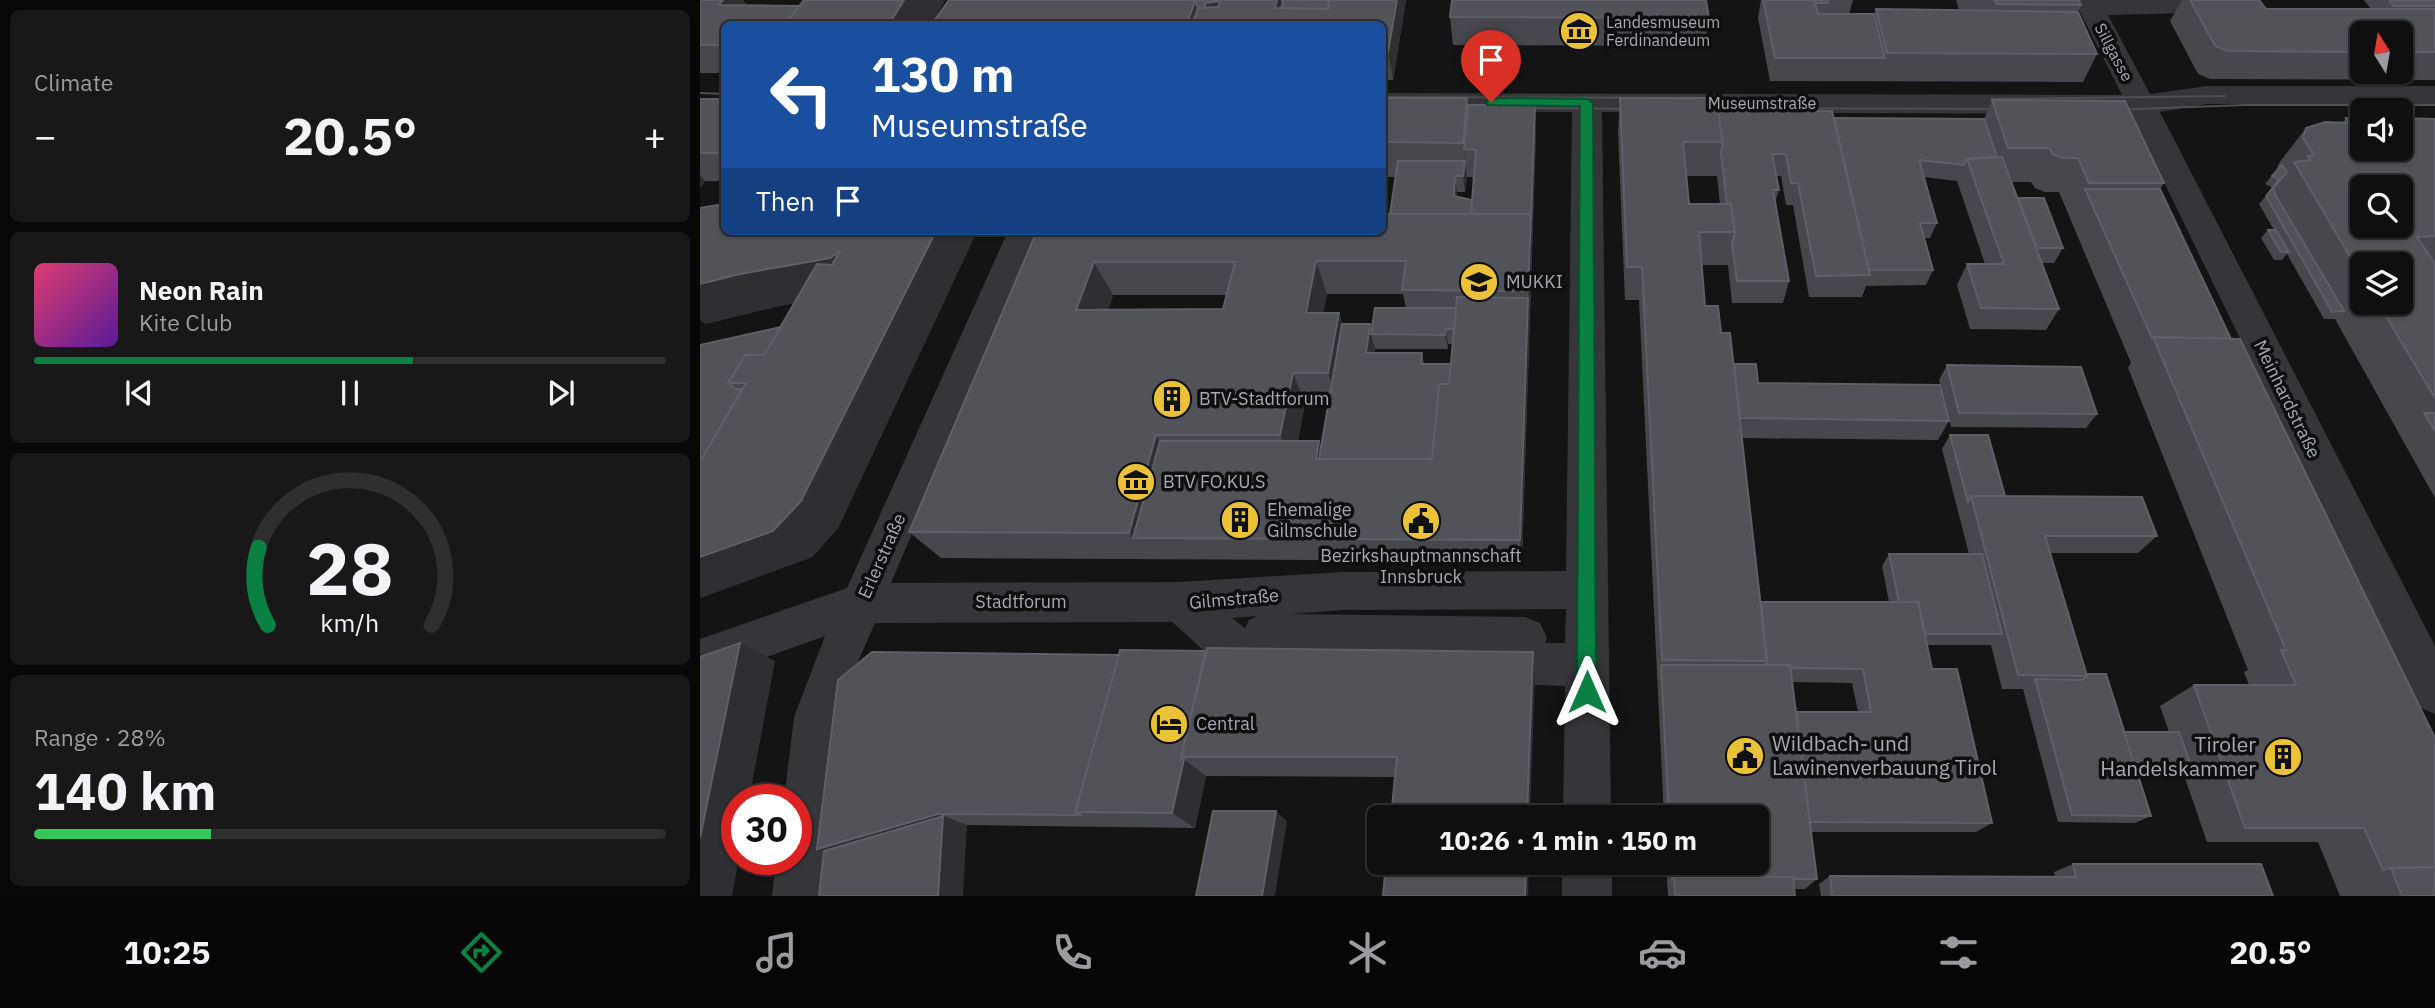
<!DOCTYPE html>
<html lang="en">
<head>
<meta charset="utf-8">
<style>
  body { margin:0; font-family:"IBM Plex Sans",sans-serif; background:#181819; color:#f1f3f6; height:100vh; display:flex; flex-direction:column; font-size:26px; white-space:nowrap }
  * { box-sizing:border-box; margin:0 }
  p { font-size:23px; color:#9b9c9f }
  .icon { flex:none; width:38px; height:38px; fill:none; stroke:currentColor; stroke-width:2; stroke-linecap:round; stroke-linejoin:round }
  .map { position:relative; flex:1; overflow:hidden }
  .panel { display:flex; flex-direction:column; gap:10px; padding:10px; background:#080809; width:700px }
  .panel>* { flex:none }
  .guide { position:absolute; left:21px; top:21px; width:665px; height:214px; border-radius:10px; box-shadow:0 2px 5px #0004,0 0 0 2px #2f2f30; background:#1a4fa0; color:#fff; overflow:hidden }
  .needle { width:46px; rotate:349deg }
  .controls { position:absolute; left:1650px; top:21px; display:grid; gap:14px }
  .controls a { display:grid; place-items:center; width:63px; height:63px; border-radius:10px; background:#0f0f10; box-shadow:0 2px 5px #0004,0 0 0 2px #2f2f30; font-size:35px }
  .speed { position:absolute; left:21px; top:784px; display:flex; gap:14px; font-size:35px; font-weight:700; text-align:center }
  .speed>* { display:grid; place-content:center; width:91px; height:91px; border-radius:50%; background:#0f0f10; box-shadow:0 2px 5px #0004,0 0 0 2px #2f2f30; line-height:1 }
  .speed .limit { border:10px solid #d22; background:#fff; color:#111 }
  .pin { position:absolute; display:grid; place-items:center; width:60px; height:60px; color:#fff; margin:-72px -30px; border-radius:50% 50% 50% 0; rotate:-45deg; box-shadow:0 0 7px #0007 }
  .pin .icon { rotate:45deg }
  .me { position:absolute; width:77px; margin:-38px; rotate:0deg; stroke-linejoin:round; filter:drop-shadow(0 0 5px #0008) }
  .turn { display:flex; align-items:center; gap:24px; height:147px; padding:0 35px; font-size:32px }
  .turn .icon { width:91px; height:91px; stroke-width:2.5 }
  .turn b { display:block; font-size:49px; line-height:60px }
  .then { display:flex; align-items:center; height:66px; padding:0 35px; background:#0003; gap:14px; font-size:26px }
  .big { font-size:52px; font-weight:700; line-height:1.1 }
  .panel .tile { flex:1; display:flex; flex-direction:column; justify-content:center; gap:10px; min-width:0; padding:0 24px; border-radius:10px; background:#181819 }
  .panel .dial { align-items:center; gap:0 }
  .dial svg { height:182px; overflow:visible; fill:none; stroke:#2f2f30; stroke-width:7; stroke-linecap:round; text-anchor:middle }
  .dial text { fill:#f1f3f6; stroke:none }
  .song { display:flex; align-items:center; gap:21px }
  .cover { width:84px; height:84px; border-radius:10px; background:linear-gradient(135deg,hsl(340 70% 55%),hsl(270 70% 35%)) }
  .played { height:7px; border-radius:4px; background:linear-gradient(90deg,#0b8043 60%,#2f2f30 60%) }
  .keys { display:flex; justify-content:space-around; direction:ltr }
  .heat { display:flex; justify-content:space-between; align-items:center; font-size:38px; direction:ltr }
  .charge { height:10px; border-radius:5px; background:linear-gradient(90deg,#34c759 28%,#2f2f30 0) }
  .trip { position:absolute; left:667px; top:805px; width:402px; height:70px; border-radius:10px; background:#0f0f10; box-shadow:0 2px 5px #0004,0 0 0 2px #2f2f30; font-weight:700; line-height:70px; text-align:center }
  .dock { display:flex; height:112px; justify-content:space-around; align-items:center; background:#060606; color:#9b9c9f }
  .dock .icon { width:49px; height:49px }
  .dock .on { color:#0b8043 }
  .dock b { font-size:32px; color:#f1f3f6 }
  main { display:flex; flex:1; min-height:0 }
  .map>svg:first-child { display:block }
</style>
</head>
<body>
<main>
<section class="panel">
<div class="tile"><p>Climate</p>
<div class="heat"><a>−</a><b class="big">20.5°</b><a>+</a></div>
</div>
<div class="tile">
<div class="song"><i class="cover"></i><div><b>Neon Rain</b><p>Kite Club</p></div></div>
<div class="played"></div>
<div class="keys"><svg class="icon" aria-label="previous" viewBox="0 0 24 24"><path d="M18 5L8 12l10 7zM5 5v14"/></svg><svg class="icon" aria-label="pause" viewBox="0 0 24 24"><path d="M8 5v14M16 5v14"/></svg><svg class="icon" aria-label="next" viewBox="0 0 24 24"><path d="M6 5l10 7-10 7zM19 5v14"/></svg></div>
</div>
<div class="tile dial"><svg viewBox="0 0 100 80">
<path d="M14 69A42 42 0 1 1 86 69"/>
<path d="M14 69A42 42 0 0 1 10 35" stroke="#0b8043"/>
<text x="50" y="56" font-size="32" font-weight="700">28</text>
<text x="50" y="72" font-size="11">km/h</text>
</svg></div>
<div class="tile"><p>Range · 28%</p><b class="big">140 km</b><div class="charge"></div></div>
</section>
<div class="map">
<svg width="1735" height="896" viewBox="0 0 1735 896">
  <rect width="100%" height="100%" fill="#141415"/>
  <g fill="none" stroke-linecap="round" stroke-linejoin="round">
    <!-- minor -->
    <g fill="#35353a" fill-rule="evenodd">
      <path d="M1374,0H1499L1502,5L1499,11L1489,13L1408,15L1450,94L1507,86H1735V104H1507L1460,112L1735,646V714L1719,707L1431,114L902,112L911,817H863L865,686L780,683L764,677L758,662L760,658L602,655L605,661L599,676C543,698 511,655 472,622L175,623L157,664L140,717L122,896H72L76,859H96V800H84L94,717L125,636L0,681V639L147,588L308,231H340L191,583L480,582L642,572L866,571L872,112L682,111V93L1422,95ZM866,609L865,643H845L847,638L840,623L825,617L591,614L642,610ZM557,616L549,620L545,628L532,618Z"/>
      <rect x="862" y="863" width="50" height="33"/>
    </g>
    <!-- tram -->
    <g stroke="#4e4f55" stroke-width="2">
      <polyline points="0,93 24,94"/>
      <polyline points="682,97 1060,98"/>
      <polyline points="1291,99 1525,96"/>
      <polyline points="815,108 938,109"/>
      <polyline points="997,108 1309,109"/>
      <polyline points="1410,110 1545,105 1735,105"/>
    </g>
  </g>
  <!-- wall -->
  <g fill="#47484d" fill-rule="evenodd">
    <polygon points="0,0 43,0 47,5 100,6 245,0 232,24 24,24 24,73 0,73"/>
    <polygon points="706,0 693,80 682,80 682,24"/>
    <polygon points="1061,0 1153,0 1149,14 1174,14 1176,9 1259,10 1256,0 1379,0 1381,5 1378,12 1397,54 1383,82 1070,81 1058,18"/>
    <path d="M1482,0H1559L1566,9H1671L1664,0H1735V80L1510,79L1498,74L1470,21ZM1662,33H1701V72H1662Z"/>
    <polygon points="750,17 1009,18 1005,46 753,45"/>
    <path d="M682,98L768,105L836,133L822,561L241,558L209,532L337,231L690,214L695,177H682ZM767,177H774L772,200L757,196V192H765ZM627,294H703L706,308L672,330L670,324H642L639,313H623ZM413,295H527L523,309L408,310ZM748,344H753L751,364H724L722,353H675V349H748ZM605,403H628L621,445L598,441Z"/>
    <path d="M920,98L1018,110L1134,118L1284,119L1292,100L1464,183L1460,189L1735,896H1640L1618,842H1507L1485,778H1439L1451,816L1435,823L1358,822L1323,689H1302L1291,645H1227L1232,669L1292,823L1276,832H1111L1117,879L1105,889H1094L1095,896H968L966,863H1057V817H964L939,300H925L918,132ZM987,176H1017L1020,204H989ZM1076,176H1081L1086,205H1093L1109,297H1162L1166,286L1226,285L1233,270L1224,238H1230L1237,223L1224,177L1257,181L1285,264H1267L1257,285L1270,329L1346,330L1359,309L1342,263H1354L1363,248L1318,198L1312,182H1331L1335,188L1345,192H1359L1431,363L1428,368L1548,670L1544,672L1549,685H1494L1460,706L1469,732H1424L1387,674L1350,553H1438L1457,536L1305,496L1250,435L1242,449L1269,554H1189L1182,566L1189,602H1061L1042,438L1238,440L1249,421L1058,383L1034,364L1021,333L1005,306L1002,265H1028L1032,303H1083L1089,281L1075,203L1079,190ZM1092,682L1152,683L1158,712H1096Z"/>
    <polygon points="0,99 24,99 24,181 5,181 0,188"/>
    <path d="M1646,118L1735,119V498L1635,319H1624L1587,254L1582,260H1574L1561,238L1568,230H1574L1559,204L1573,188L1565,184L1576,171L1579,163L1606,128L1642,123ZM1662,264L1701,303H1662Z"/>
    <polygon points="0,208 24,231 277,231 138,528 112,557 0,598 0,345 81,327 95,303 74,307 5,324 0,319"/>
    <polygon points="1247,365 1397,414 1386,428 1251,427 1239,380"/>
    <polygon points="833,652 835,677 695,777 506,776 495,828 267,825 124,851 117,849 419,655"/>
    <polygon points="1373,864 1573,896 1121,896 1119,884 1130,876 1355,877 1354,872"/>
  </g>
  <!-- shaded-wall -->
  <g fill="#2e2f32">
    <polygon points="23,0 43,0 55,16 19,5"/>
    <polygon points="204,0 245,0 232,24 189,24"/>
    <polygon points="529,0 511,24 455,24 495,1 505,3"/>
    <polygon points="577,0 582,0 587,19 575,8"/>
    <polygon points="697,0 706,0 693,80 688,52"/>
    <polygon points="767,98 771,133 764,149 767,177 765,192 763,176 765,161 763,143"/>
    <polygon points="835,105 836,133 832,248 831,221"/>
    <polygon points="0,175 5,181 0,188"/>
    <polygon points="755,176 757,192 756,211 754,196"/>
    <polygon points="831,214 832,248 822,561 820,540"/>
    <polygon points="236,231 277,231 138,528 112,557 0,598 0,557"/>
    <polygon points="140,251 160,291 74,307 5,324 0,319 0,284"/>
    <polygon points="616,261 627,294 617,345 606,313"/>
    <polygon points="394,262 413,295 397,342 376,310"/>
    <polygon points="639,313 648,345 639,403 628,373"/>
    <polygon points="670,324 673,334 671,334 675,349 671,374 666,353"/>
    <polygon points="746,329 748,344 748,349 745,335"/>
    <polygon points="593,373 605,403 593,464 580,435"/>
    <polygon points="456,435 475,464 433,538 429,533"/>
    <polygon points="619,441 628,463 616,459"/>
    <polygon points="40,643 75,661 49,800 37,800 37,859 39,859 32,896 0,896 0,838"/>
    <polygon points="833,652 835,677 830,817 827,817"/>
    <polygon points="484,759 506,776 495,828 472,813"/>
    <polygon points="576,811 587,821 575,896 562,896"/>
    <polygon points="238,814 267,825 263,896 238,896 152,859 117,849"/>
    <polygon points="826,863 829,863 828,896 825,896"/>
  </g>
  <!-- building -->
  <g fill="#515358" stroke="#5f6067" stroke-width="2" fill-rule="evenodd">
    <polygon points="0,0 23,0 19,5 100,6 85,24 24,24 24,45 0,45"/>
    <polygon points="104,0 204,0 189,24 85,24"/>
    <polygon points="249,0 495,0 495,1 487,24 232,24"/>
    <polygon points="495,0 521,0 521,1 505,3 505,8 498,8"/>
    <polygon points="521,0 577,0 575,8 628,9 629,0 697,0 688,52 682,52 682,24 492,24 498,8 518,7"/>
    <polygon points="582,0 629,0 628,9 581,8 583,3"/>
    <polygon points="752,0 1006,0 1009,18 750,17"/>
    <polygon points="1063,0 1114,0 1118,14 1174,14 1185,58 1075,58"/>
    <polygon points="1114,0 1127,0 1128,3 1115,3"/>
    <polygon points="1295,0 1379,0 1381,5 1297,4"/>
    <polygon points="1490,0 1559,0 1566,9 1735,9 1735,52 1701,52 1701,33 1662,33 1662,52 1528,51 1515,46"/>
    <polygon points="1689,0 1735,0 1735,6 1694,6"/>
    <polygon points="1176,9 1378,12 1397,54 1187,53"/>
    <polygon points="682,98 767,98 763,143 682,142"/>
    <polygon points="920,98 1017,98 1023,142 983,142 989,204 1031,204 1035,232 999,232 1005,306 1018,306 1021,333 1030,333 1067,661 962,660 942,267 927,267"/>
    <rect x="0" y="99" width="24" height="54"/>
    <polygon points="1292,100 1425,101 1464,183 1389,183 1378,158 1363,158 1353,154 1349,148 1308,148"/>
    <polygon points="768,105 835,105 831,220 831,214 771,214 776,150 764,149"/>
    <polygon points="1018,110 1132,111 1170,275 1116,276 1098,183 1091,183 1086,154 1072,154 1079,190 1073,190 1089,281 1037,281 1032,244 1035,232 1031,204 1027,204 1021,153 1023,142"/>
    <polygon points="1134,118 1284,119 1297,157 1267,159 1264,165 1219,160 1237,223 1220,223 1233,270 1169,270"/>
    <path d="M1646,118H1662V149H1701V118L1735,119V236L1717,237L1735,264V398L1678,303H1701V264H1662V277L1594,162L1611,160L1608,156L1614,155L1603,138L1606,128L1625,122L1649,123ZM1662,187H1701V226H1662Z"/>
    <polygon points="1302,157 1359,309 1281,308 1267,264 1304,264 1267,159"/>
    <polygon points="698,161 765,161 763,176 755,176 754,196 772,200 771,214 690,214"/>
    <polygon points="1582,165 1587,172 1573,188 1576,196 1644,311 1632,312 1566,196 1579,180 1572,176"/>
    <polygon points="1385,189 1460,189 1531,339 1453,337 1452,338"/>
    <polygon points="1318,198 1344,198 1363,248 1337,248"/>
    <polygon points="24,204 24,231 236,231 101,501 73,531 0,557 0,462 46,383 28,383 45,355 64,355 117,264 132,265 140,251 130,258 40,274 0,284 0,208"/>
    <path d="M682,214H831L828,291L702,290L706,261H616L606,313H639L628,373H593L580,435H456L429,533L209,532L337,231H682ZM394,262H535L523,309L376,310Z"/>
    <polygon points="1568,230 1576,230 1589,252 1581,252"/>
    <polygon points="757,297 828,298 820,540 433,538 460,441 619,441 616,459 732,459 739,384 749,384"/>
    <polygon points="675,308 756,308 754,329 746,329 745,335 671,334"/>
    <polygon points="642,324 670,324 666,353 722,353 721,364 751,364 749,384 739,384 732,459 619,459"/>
    <polygon points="81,327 64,355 45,355 28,383 35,389 42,389 0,462 0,345"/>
    <polygon points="1453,337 1540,339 1735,738 1735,867 1691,868 1683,870 1664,828 1545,828 1494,685 1596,685 1581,650 1586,650"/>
    <polygon points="1034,364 1056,364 1058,383 1240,385 1249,421 1040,418"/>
    <polygon points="1247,365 1381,367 1397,414 1259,413"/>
    <polygon points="1724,413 1735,413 1735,431"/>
    <polygon points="1250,435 1288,435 1305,496 1271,496 1268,502"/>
    <polygon points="1271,496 1442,497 1457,536 1345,536 1387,676 1318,675"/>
    <polygon points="1189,554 1282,554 1302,634 1225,634 1218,602 1199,602"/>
    <polygon points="1061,602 1218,602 1232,669 1257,669 1292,823 1110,822 1096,712 1171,712 1163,669 1090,668 1090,665 1065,665 1067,661"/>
    <polygon points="40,643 0,838 0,657"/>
    <polygon points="507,648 833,652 827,817 691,817 697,757 481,757"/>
    <polygon points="420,650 506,651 481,757 484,759 472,813 375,812"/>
    <polygon points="172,652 419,655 375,812 380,815 238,814 117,849 138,680"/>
    <polygon points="961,665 1090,665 1117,879 1093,879 1093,877 974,877 972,879 972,863 1057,863 1057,817 969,817"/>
    <polygon points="1387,674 1406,674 1451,816 1372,815 1335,679 1382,680 1387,676"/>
    <polygon points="1424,732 1479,732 1494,774 1437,774"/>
    <polygon points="513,811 576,811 562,896 496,896"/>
    <polygon points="243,816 238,896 119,896 124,851"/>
    <polygon points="686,863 826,863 825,896 683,896"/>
    <polygon points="1373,864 1561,864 1573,896 1132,896 1130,876 1376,877"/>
    <polygon points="1735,867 1735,896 1702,896 1691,868"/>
    <polygon points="974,877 1093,877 1095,896 975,896"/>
  </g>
  <!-- route -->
  <polygon fill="#0b8043" stroke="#07532c" stroke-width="2" points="791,98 887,99 893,103 896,692 893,698 887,701 880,698 877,692 880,106 787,105 787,99"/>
  <!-- icons -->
  <defs>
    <g id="museum-disc" transform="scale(2.0125)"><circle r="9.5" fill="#eac137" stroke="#0f0f10"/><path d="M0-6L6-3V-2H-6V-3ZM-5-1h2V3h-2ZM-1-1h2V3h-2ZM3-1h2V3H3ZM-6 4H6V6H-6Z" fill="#111"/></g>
    <g id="school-disc" transform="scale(2.0125)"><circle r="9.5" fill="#eac137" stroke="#0f0f10"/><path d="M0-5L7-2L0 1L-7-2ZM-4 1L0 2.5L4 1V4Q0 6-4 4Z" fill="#111"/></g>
    <g id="building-disc" transform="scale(2.0125)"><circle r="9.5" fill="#eac137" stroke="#0f0f10"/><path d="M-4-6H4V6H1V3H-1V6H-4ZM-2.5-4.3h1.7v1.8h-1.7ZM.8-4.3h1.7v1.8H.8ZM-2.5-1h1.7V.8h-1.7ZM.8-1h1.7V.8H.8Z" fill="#111"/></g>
    <g id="civic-disc" transform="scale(2.0125)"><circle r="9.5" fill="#eac137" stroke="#0f0f10"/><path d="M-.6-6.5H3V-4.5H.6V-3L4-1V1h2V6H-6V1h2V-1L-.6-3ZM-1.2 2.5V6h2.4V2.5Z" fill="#111"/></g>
    <g id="hotel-disc" transform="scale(2.0125)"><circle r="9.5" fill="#eac137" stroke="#0f0f10"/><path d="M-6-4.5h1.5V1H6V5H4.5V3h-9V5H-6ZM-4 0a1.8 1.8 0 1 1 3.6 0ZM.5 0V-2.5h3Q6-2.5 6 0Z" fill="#111"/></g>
  </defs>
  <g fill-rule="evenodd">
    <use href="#museum-disc" x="879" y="31"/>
    <use href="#school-disc" x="779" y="282"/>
    <use href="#building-disc" x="472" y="399"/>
    <use href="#museum-disc" x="436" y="482"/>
    <use href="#building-disc" x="540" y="520"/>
    <use href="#civic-disc" x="721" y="521"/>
    <use href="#hotel-disc" x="469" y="724"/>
    <use href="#civic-disc" x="1045" y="756"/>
    <use href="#building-disc" x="1583" y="757"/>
  </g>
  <g text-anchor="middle" stroke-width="7" stroke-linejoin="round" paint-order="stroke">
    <!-- far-poi labels -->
    <g font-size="16" fill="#a6a9b5" stroke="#0f0f10" text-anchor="start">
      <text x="906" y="28">Landesmuseum<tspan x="906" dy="18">Ferdinandeum</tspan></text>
    </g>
    <!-- far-street labels -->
    <g font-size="16" fill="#a6a9b5" stroke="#0f0f10">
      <text transform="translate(1414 52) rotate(62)" y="6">Sillgasse</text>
      <text x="1062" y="109">Museumstraße</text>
    </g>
    <!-- poi labels -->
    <g font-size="18" fill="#a6a9b5" stroke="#0f0f10" text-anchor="start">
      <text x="806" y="288">MUKKI</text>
      <text x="499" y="405">BTV-Stadtforum</text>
      <text x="463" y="488">BTV FO.KU.S</text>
      <text x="567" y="516">Ehemalige<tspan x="567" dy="21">Gilmschule</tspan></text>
      <text x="721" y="562" text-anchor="middle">Bezirkshauptmannschaft<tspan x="721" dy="21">Innsbruck</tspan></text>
      <text x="496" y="730">Central</text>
    </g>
    <!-- street labels -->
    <g font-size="18" fill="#a6a9b5" stroke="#0f0f10">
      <text transform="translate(1587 399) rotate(64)" y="6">Meinhardstraße</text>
      <text transform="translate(182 556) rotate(-66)" y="6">Erlerstraße</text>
      <text transform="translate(534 599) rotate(-5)" y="6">Gilmstraße</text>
      <text x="321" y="608">Stadtforum</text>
    </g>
    <!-- near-poi labels -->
    <g font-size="21" fill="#a6a9b5" stroke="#0f0f10" text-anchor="start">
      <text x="1072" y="751">Wildbach- und<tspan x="1072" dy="24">Lawinenverbauung Tirol</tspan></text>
      <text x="1556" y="752" text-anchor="end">Tiroler<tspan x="1556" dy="24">Handelskammer</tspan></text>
    </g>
  </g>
</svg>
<div class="controls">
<a><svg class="needle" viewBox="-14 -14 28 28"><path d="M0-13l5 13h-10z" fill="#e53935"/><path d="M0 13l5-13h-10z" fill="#9b9c9f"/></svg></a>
<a><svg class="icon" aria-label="sound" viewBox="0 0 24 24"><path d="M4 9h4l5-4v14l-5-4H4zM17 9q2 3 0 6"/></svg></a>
<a><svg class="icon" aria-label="search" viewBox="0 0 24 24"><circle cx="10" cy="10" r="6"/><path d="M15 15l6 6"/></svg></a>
<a><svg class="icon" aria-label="layers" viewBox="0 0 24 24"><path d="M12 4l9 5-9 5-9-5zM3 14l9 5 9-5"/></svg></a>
</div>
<div class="speed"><div class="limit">30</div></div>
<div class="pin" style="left:791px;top:102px;background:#d93025"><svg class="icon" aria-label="arrive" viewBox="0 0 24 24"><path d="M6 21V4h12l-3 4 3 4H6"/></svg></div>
<svg class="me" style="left:887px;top:692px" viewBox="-20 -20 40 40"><path d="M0-17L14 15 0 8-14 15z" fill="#0b8043" stroke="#fff" stroke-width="4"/></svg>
<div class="trip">10:26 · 1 min · 150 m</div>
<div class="guide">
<div class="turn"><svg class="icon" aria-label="left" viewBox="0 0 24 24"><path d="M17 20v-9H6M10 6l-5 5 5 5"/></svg><div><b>130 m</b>Museumstraße</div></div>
<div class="then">Then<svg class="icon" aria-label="arrive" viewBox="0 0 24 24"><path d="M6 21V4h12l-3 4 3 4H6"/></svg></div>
</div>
</div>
</main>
<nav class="dock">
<b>10:25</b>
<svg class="icon on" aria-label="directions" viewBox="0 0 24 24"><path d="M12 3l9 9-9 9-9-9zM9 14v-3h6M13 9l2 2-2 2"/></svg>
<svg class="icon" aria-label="music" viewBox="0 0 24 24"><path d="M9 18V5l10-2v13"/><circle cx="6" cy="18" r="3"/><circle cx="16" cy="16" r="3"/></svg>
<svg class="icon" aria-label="phone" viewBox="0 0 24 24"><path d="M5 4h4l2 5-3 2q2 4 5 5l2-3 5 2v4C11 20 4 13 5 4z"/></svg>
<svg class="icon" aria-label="climate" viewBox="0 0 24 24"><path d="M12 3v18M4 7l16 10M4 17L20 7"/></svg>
<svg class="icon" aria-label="car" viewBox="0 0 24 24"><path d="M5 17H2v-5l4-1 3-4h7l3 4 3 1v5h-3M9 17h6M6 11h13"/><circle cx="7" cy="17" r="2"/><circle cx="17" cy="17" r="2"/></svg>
<svg class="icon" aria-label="filters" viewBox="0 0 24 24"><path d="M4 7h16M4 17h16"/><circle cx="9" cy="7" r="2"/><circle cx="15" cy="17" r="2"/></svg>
<b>20.5°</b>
</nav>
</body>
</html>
